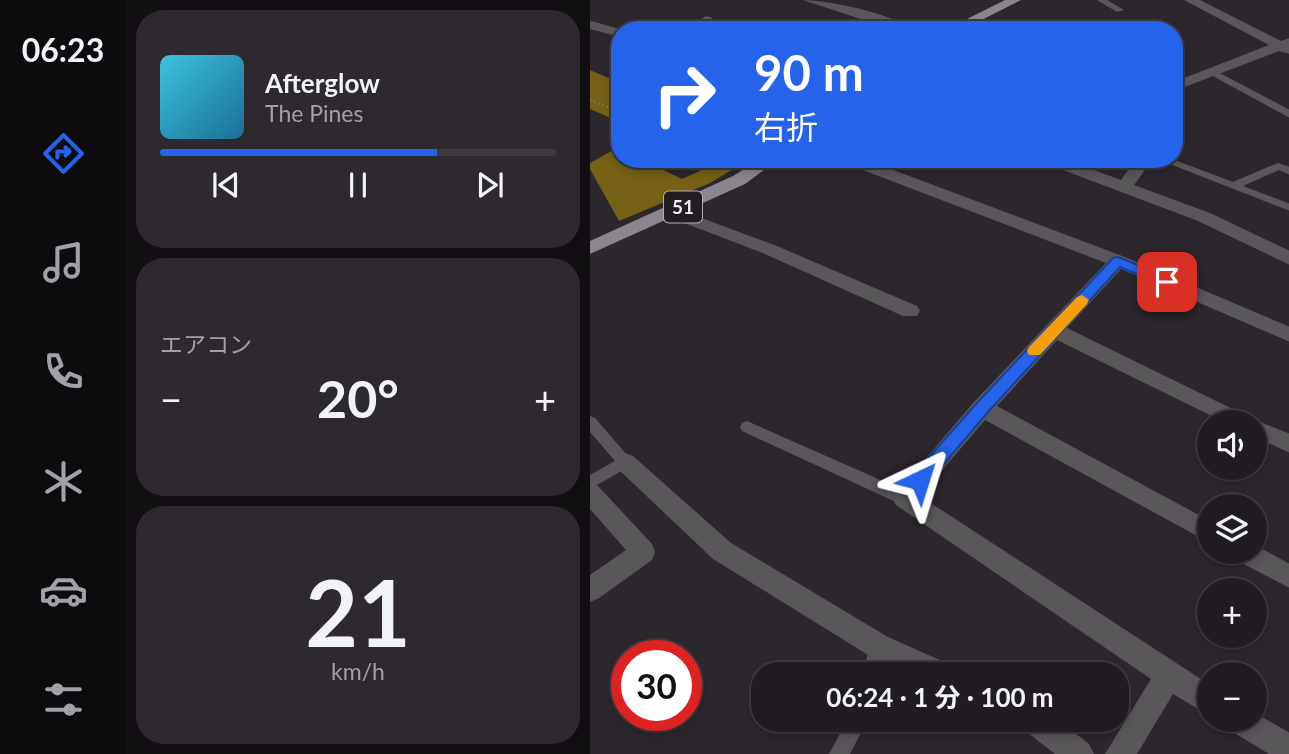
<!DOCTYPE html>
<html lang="ja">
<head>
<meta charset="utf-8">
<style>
  body { margin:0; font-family:Lato,"Noto Sans JP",sans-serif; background:#2d292f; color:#f1f3f6; height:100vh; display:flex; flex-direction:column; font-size:26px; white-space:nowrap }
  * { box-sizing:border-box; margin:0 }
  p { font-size:23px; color:#a2a1a5 }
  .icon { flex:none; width:38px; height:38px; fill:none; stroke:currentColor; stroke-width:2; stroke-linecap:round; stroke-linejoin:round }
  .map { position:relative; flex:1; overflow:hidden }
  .panel { display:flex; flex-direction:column; gap:10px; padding:10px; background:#120f13; width:464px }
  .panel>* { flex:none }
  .top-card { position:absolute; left:21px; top:21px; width:572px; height:147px; border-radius:28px; box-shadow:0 4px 10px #0003,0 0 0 2px #3e3a40; background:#2563eb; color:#fff; overflow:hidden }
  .buttons { position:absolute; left:607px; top:410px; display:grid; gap:14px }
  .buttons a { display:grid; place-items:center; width:70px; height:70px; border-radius:50%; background:#211c22; box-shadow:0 4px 10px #0003,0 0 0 2px #3e3a40; font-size:35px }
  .speed { position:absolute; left:21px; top:640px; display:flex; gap:14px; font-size:35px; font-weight:700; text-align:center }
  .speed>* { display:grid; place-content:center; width:91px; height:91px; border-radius:50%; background:#211c22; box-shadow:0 4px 10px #0003,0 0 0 2px #3e3a40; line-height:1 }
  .speed .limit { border:10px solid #d22; background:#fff; color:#111 }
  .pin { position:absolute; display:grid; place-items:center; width:60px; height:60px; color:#fff; margin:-30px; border-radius:14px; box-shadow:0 4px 10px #0006 }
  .me { position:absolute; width:77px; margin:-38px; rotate:41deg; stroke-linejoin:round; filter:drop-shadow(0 0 5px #0008) }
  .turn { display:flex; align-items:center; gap:24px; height:147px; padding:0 28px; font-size:32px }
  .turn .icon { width:91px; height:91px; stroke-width:2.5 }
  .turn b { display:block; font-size:49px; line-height:60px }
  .big { font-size:52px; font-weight:700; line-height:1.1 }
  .panel .tile { flex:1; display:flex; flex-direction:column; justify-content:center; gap:10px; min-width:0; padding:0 24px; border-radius:28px; background:#2d292f }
  .panel .dial { align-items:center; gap:0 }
  .dial b { font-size:91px; line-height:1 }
  .song { display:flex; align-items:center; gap:21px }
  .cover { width:84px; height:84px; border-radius:10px; background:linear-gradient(135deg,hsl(190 70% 55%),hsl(200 70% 35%)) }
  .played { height:7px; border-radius:4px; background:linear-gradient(90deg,#2563eb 70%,#3e3a40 70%) }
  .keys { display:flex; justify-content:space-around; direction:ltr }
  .heat { display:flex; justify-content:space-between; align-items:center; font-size:38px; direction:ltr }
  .trip { position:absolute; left:161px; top:662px; width:378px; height:70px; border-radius:28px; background:#211c22; box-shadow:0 4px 10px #0003,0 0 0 2px #3e3a40; font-weight:700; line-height:70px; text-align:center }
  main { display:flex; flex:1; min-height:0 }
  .tabs { display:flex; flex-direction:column; width:126px; justify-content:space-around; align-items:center; background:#0d0b0e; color:#a2a1a5 }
  .tabs .icon { width:49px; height:49px }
  .tabs .current { color:#2563eb }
  .tabs b { font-size:32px; color:#f1f3f6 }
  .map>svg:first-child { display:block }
</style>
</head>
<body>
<main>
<nav class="tabs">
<b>06:23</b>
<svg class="icon current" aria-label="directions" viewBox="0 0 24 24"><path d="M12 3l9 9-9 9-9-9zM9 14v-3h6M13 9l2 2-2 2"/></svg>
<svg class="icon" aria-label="music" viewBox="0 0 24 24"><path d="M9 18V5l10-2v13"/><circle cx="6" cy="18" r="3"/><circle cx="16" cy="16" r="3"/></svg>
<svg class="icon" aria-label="phone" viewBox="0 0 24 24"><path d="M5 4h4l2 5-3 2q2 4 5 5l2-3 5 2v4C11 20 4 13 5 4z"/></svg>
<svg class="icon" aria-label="climate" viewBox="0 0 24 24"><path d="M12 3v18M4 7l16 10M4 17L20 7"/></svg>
<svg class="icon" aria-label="car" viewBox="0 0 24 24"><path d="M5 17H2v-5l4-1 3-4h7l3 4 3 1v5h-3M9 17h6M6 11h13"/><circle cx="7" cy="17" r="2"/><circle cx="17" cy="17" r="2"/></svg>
<svg class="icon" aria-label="filters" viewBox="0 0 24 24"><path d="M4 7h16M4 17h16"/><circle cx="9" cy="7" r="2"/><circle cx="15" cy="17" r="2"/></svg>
</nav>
<section class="panel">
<div class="tile">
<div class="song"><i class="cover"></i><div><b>Afterglow</b><p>The Pines</p></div></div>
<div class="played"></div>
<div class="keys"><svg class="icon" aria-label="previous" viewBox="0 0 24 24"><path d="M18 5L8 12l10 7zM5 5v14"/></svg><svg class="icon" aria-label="pause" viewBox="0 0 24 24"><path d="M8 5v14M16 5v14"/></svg><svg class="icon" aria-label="next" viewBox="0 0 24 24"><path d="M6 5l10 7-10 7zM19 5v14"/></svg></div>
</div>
<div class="tile"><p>エアコン</p>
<div class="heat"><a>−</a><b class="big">20°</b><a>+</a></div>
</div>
<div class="tile dial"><b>21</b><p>km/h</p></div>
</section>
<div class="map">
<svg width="700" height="754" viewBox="0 0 700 754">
  <rect width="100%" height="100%" fill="#2c262d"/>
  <!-- forest -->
  <g fill="#746115">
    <polygon points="0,70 30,83 30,122 0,109"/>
    <polygon points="27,148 30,149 30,159 51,159 92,179 123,165 111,159 160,159 120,183 29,221 0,169 0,163"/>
  </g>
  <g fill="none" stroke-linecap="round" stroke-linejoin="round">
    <!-- path -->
    <polyline stroke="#858086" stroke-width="2.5" stroke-dasharray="1 3.5" stroke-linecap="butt" points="0,100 30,112"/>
    <!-- service -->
    <g fill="#5a575b" fill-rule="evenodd">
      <polygon points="507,0 517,0 534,10 527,12"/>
      <polygon points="116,16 123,18 105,30 94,30"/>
      <polygon points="622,69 700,110 700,118 619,74 617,72"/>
      <polygon points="567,159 582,159 643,182 685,164 689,163 700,167 700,175 689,170 653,186 700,204 700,211"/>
      <polygon points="0,416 5,418 43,462 40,466 0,489 0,475 25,461 0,432"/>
      <polygon points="157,421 320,493 322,498 320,503 314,505 308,503 152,431 150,427 152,423"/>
      <polygon points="288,638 294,640 297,646 290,674 272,674 282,640"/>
      <polygon points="258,719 278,719 260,754 239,754"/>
    </g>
    <!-- minor -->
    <g fill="#5a575b" fill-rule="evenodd">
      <path d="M213,0C238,0 304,14 323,30H304Z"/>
      <polygon points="594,0 610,0 691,41 700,38 700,54 689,51 584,91 584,82 679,45"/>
      <polygon points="0,21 5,22 33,30 30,30 30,37 0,29"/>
      <polygon points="250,159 274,159 535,257 700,327 700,342 531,269 477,328 663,419 700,434 700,453 665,437 665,422 634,422 467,340 407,406 620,521 620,543 395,420 330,496 620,685 620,716 583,694 547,754 515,754 561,679 306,505 302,498 384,402 516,263 252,162"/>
      <polygon points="450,159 474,159 531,180 546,159 563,159 544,185 620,213 700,251 700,265 608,221 452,162"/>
      <polygon points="82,207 187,246 327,306 330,311 327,316 313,316 175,254 76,216 73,212 76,208"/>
      <polygon points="35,453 43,456 141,543 298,637 361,665 365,674 320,674 278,655 123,559 27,468 24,462 27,456"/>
      <polygon points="0,483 8,486 62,544 65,552 62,560 9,598 0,602 0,575 36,550 0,509"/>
      <polygon points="665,545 700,564 700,588 644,559 641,551 665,551"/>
      <polygon points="665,713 700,733 700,754 679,754 638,729 634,719 665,719"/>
      <polygon points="429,719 467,719 499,744 504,754 465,754 433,729"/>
    </g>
    <!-- primary -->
    <g fill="#8c858d" fill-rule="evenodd">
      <polygon points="415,0 431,0 372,30 355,30"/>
      <polygon points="170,159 189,159 155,184 0,254 0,241 143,176"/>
    </g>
  </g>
  <!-- route -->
  <polygon fill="#2563eb" stroke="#184099" stroke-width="2" points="528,257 582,279 584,282 582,285 572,285 530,267 398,412 336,485 323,485 321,480 323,475 386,404 523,258"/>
  <!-- slow -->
  <polygon fill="#f59e0b" points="492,295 499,300 497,304 450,355 439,355 437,351 439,347 487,297"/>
  <g text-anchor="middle" stroke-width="7" stroke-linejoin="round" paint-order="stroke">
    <!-- shield labels -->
    <rect fill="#221c23" stroke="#b2aeb3" stroke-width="2" x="74" y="191.5" width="38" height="31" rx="5"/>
    <g font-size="19" font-weight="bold" fill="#f0ecf1">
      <text x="93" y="214">51</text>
    </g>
  </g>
</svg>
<div class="buttons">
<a><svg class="icon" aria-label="sound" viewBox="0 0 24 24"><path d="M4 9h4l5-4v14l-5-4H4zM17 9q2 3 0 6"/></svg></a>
<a><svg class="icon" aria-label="layers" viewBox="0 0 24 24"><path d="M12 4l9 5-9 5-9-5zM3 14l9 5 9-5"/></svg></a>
<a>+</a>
<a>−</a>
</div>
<div class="speed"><div class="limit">30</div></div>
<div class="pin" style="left:577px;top:282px;background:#d93025"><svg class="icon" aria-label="arrive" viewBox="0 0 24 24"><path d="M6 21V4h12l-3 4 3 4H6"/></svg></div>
<svg class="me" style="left:330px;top:480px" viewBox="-20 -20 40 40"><path d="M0-17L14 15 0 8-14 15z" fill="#2563eb" stroke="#fff" stroke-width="4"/></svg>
<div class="trip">06:24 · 1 分 · 100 m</div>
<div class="top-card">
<div class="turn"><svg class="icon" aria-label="right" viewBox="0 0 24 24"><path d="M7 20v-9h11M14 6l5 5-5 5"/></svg><div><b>90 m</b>右折</div></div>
</div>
</div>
</main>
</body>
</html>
